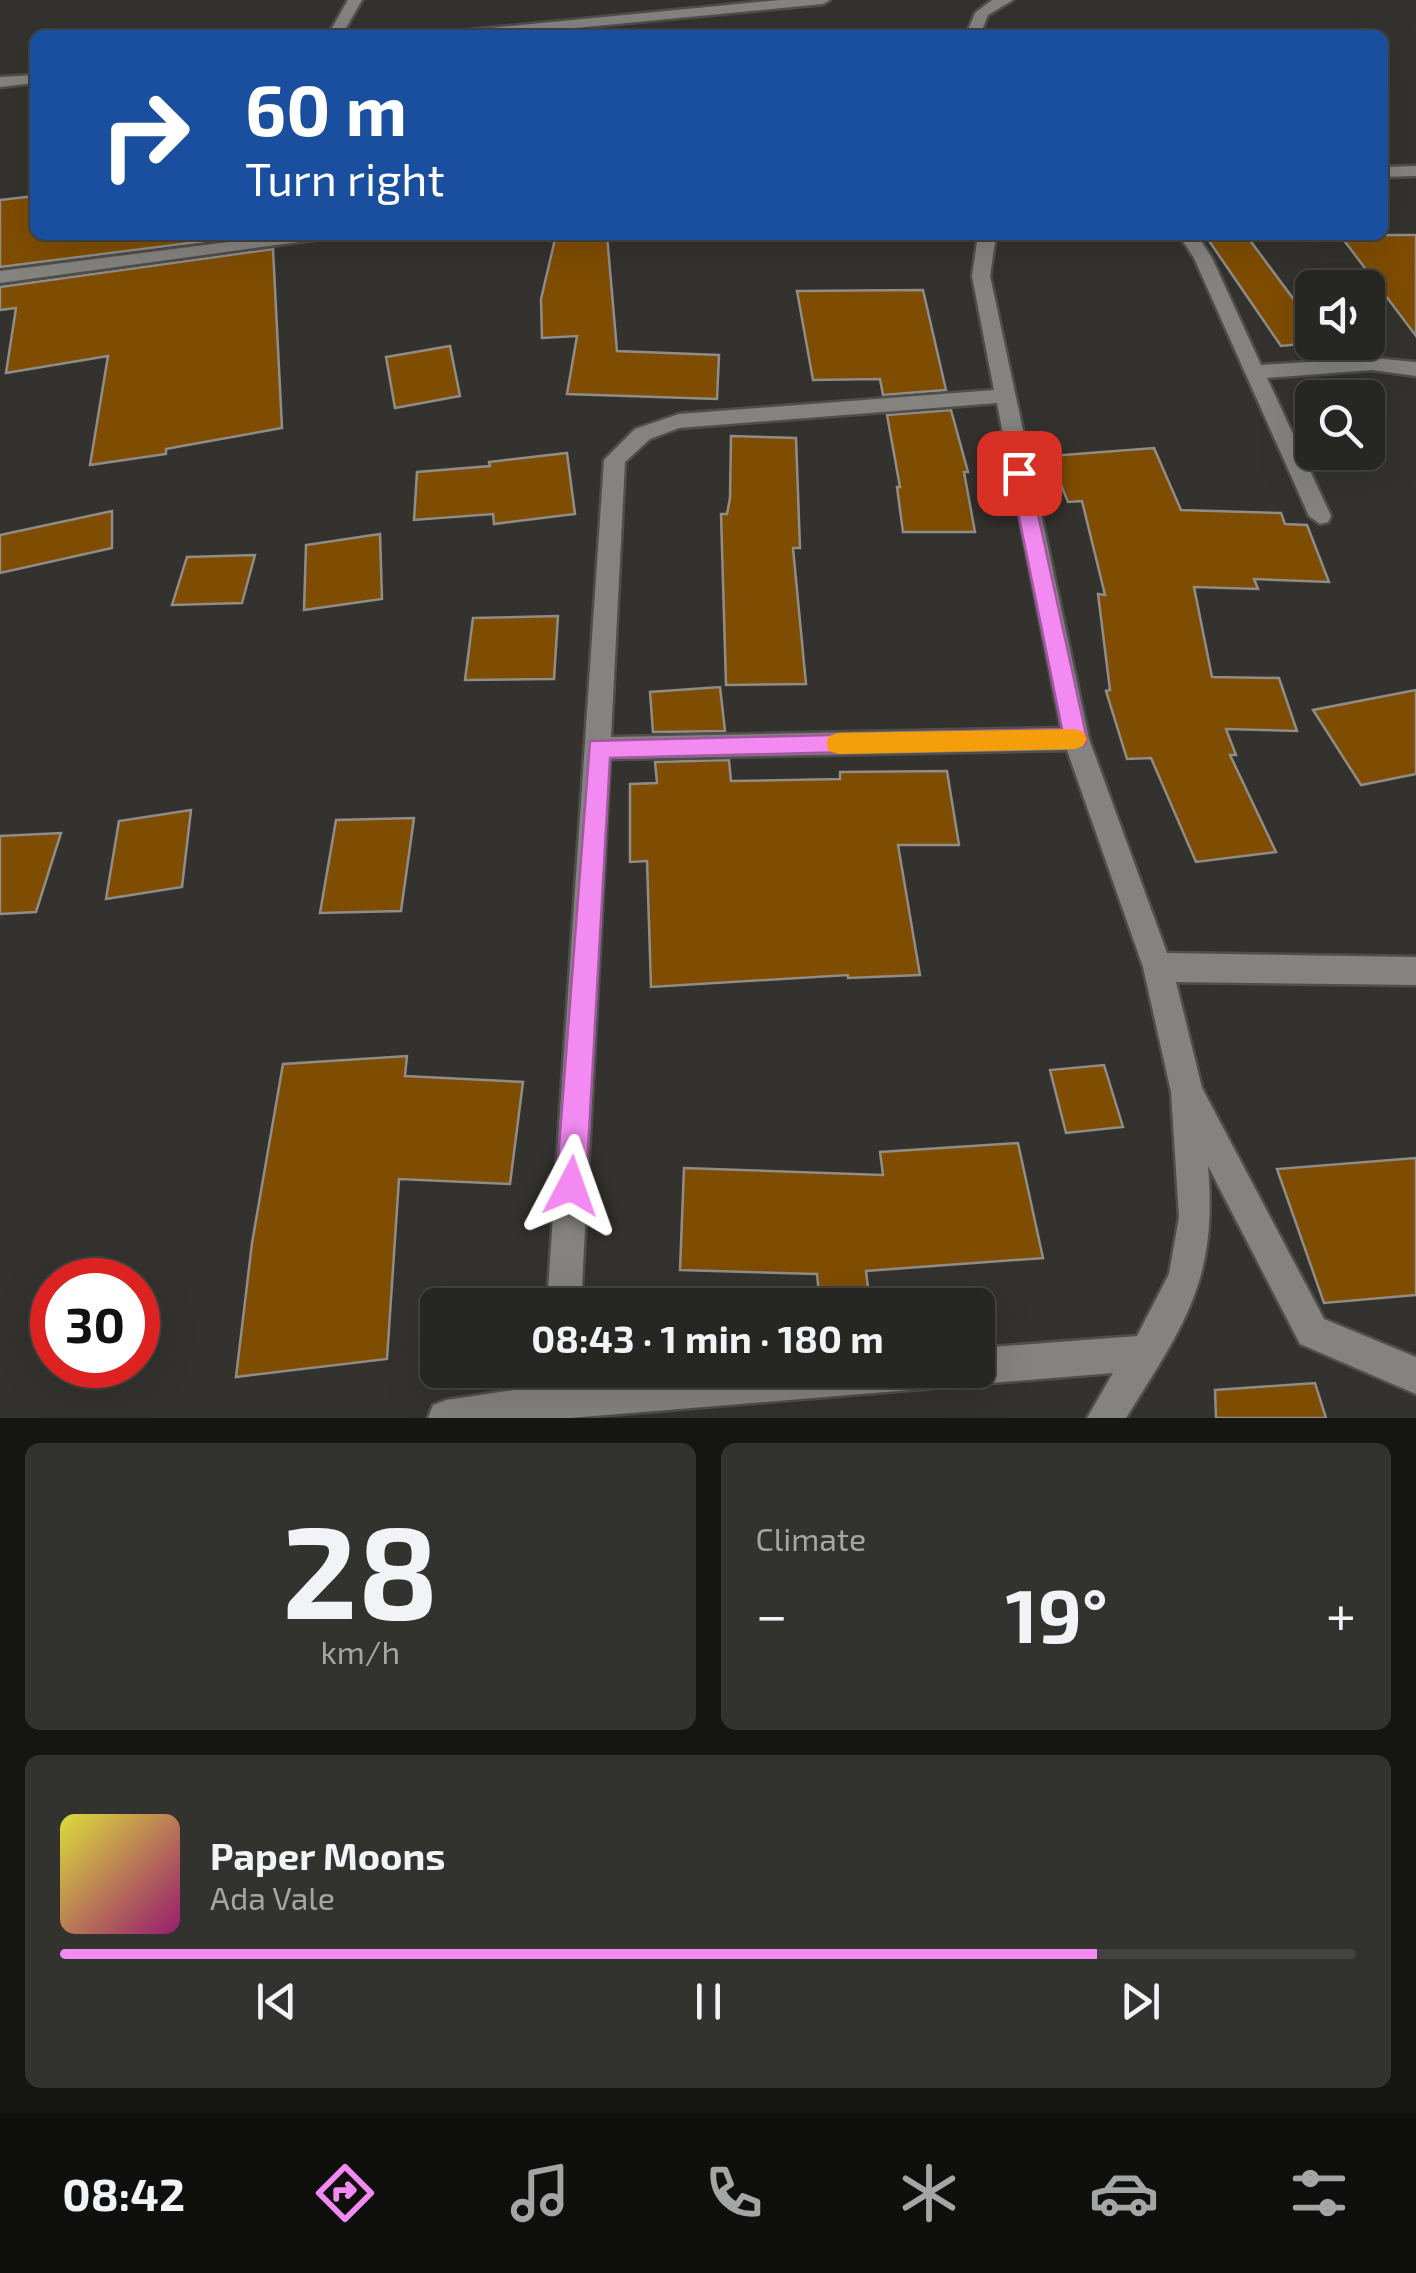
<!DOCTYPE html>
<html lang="en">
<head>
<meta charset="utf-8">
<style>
  body { margin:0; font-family:"Exo 2",sans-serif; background:#32322f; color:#f1f3f6; height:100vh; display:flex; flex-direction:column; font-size:38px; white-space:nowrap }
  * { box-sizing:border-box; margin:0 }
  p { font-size:32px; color:#a4a5a5 }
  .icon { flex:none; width:55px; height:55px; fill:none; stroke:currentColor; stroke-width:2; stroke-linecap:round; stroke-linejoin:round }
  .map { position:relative; height:1418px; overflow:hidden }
  .details { display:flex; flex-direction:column; gap:25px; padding:25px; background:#151513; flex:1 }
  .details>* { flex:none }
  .top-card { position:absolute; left:30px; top:30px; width:1358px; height:210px; border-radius:15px; box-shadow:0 10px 40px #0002,0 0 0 2px #424340; background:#1a4fa0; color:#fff; overflow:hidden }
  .controls { position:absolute; left:1295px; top:270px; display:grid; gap:20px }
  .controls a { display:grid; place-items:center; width:90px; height:90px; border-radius:15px; background:#262622; box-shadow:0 10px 40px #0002,0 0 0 2px #424340; font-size:50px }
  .speed { position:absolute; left:30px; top:1258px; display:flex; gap:20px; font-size:50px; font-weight:700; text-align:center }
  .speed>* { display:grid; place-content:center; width:130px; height:130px; border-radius:50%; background:#262622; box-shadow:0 10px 40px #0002,0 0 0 2px #424340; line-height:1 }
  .speed .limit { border:15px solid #d22; background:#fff; color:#111 }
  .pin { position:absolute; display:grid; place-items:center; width:85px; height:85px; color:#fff; margin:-42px; border-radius:20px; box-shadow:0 5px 15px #0006 }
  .me { position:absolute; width:110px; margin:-55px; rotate:4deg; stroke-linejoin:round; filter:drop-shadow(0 0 8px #0008) }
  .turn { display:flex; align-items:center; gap:35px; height:210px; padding:0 50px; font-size:45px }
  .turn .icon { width:130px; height:130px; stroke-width:2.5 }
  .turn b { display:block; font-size:70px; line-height:85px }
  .big { font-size:75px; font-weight:700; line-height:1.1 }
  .details .card { flex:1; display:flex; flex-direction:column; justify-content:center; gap:15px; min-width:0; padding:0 35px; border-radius:15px; background:#32322f }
  .details .dial { align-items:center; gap:0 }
  .dial b { font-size:130px; line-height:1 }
  .song { display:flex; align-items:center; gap:30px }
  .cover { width:120px; height:120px; border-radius:15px; background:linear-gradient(135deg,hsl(60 70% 55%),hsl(320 70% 35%)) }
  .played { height:10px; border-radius:5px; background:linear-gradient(90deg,#f38af1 80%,#424340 80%) }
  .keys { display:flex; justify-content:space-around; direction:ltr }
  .heat { display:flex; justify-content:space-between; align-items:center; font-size:55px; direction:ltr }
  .details .tiles { flex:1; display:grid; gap:25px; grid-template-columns:1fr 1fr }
  .card:last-child { grid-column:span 2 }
  .trip { position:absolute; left:420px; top:1288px; width:575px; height:100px; border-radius:15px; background:#262622; box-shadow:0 10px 40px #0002,0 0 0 2px #424340; font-weight:700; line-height:100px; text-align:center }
  .tabs { display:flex; height:160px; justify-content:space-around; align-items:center; background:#0f0f0e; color:#a4a5a5 }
  .tabs .icon { width:70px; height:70px }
  .tabs .current { color:#f38af1 }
  .tabs b { font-size:45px; color:#f1f3f6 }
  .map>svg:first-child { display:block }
</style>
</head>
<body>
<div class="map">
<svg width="1416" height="1418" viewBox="0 0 1416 1418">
  <rect width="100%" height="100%" fill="#33322e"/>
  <!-- building -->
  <g fill="#7f4d01" stroke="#908d89" stroke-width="2.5">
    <polygon points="35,196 35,235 253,235 0,267 0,200"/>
    <polygon points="556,235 607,235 617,351 719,355 717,399 567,394 577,336 542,338 541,299"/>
    <polygon points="1205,235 1246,235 1312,324 1312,342 1321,342 1281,346"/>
    <polygon points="1340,235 1416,235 1416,336"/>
    <polygon points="273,249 282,428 182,446 166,449 166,454 90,465 108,356 6,373 16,308 0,310 0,287"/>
    <polygon points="923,290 946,390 883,395 880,379 813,380 797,291"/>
    <polygon points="450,346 460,396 395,408 386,357"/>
    <polygon points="951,410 968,472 964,472 975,532 903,532 897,487 900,487 887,415"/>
    <polygon points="731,436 796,438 800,548 793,548 806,684 726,685 721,514 727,514 730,498"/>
    <polygon points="1154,448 1181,510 1281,513 1285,524 1307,525 1329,582 1254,579 1258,589 1194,587 1212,677 1279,678 1297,731 1226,729 1236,755 1230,755 1276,852 1196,862 1151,758 1127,759 1106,691 1110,690 1098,594 1105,595 1082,501 1068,502 1049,456"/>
    <polygon points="567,453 575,514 494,524 493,514 414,520 417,472 490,466 489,462"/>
    <polygon points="112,511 112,548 0,573 0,535"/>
    <polygon points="380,534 382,599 304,610 306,545"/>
    <polygon points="255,555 242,603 172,605 187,557"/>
    <polygon points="558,616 554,679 465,680 473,618"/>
    <polygon points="720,687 725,731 653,732 650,692"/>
    <polygon points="1416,690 1416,774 1361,785 1313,710"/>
    <polygon points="729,760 731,781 840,779 840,772 947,771 959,845 898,845 920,975 848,978 848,975 651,987 647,861 630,862 630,784 657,783 655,762"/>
    <polygon points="191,810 182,887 106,899 119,821"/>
    <polygon points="414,818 401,911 320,913 336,820"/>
    <polygon points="61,833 36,912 0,914 0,836"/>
    <polygon points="407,1056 405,1076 523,1082 510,1184 399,1179 387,1359 236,1377 252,1243 283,1064"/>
    <polygon points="1104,1065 1123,1127 1066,1133 1050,1070"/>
    <polygon points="1018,1143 1043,1258 866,1271 870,1305 820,1305 817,1274 680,1270 684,1168 883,1175 880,1152"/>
    <polygon points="1416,1158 1416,1295 1324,1303 1277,1169"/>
    <polygon points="1315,1383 1326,1418 1216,1418 1215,1390"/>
  </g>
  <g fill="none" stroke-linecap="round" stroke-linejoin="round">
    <!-- minor casing -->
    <g stroke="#4f4e4b" stroke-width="5">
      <g id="minor">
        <polygon points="348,0 362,0 342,35 328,35"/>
        <polygon points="780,0 830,0 823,4 503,35 452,35 459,31"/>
        <polygon points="992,0 1013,0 988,15 980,35 966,35 975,13"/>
        <polygon points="35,75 35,83 0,87 0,77"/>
        <polygon points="1416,166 1416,176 1382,177 1382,167"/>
        <polygon points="283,235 322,235 313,240 0,283 0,271"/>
        <path d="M978,235H996L990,276L1089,739L1167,953L1416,957V985L1176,982L1202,1088L1324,1319L1416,1357V1394L1300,1344L1208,1166C1218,1280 1184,1325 1126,1418H1087L1113,1373L978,1384L965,1379L962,1370H978V1348L1137,1336L1169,1274L1179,1217L1171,1092L1143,967L1067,750L610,759L581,1305H547L604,460L635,429L679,414L994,390L972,276ZM997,403L1061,728L611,737L625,462L650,439L679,428Z"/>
        <polygon points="1179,235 1197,235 1212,258 1261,365 1372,358 1416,362 1416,376 1372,370 1267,378 1331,516 1328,522 1320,524 1309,516 1194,258"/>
        <polygon points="542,1370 578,1370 577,1381 717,1370 952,1370 947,1383 934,1388 570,1418 428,1418 433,1405 446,1400 541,1386"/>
      </g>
    </g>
    <!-- minor -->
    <use href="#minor" fill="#84837f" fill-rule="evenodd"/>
  </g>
  <!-- route -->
  <polygon fill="#f38af1" stroke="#9e5a9d" stroke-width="2.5" points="1019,466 1029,473 1087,739 1084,746 610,758 586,1186 582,1196 571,1200 561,1196 556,1186 590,741 1062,729 1010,473"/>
  <!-- slow -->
  <polygon fill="#f59e0b" points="1075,729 1083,732 1087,739 1083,746 1075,749 838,754 829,751 826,743 829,736 838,733"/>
</svg>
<div class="controls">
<a><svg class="icon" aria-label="sound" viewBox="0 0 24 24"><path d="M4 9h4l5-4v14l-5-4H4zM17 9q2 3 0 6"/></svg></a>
<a><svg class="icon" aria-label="search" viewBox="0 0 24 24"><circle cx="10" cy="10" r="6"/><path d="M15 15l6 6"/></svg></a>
</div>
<div class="speed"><div class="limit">30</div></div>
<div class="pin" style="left:1019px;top:473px;background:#d93025"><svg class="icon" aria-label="arrive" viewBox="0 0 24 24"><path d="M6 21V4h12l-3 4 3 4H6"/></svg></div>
<svg class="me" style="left:571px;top:1186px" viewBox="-20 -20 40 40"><path d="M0-17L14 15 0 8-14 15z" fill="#f38af1" stroke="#fff" stroke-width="4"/></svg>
<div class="trip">08:43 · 1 min · 180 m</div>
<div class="top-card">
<div class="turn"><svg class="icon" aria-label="right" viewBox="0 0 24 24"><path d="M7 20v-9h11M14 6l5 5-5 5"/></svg><div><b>60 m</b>Turn right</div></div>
</div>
</div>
<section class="details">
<div class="tiles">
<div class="card dial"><b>28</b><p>km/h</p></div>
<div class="card"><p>Climate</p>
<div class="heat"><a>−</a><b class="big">19°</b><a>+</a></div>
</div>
<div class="card">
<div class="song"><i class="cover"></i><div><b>Paper Moons</b><p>Ada Vale</p></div></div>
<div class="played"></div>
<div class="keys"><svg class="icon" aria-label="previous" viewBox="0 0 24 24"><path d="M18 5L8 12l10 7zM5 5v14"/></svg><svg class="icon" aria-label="pause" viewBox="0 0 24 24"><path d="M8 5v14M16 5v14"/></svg><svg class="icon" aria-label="next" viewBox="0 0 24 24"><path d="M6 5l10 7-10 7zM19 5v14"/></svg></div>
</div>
</div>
</section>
<nav class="tabs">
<b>08:42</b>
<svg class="icon current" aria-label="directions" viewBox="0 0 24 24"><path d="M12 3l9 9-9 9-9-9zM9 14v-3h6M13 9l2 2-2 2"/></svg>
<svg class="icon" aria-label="music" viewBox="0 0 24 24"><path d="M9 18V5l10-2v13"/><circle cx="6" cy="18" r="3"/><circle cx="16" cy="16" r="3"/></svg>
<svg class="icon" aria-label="phone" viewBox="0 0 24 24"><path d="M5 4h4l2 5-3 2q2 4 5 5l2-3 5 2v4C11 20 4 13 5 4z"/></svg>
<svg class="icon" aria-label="climate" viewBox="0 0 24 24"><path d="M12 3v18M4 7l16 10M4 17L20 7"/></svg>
<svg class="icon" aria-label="car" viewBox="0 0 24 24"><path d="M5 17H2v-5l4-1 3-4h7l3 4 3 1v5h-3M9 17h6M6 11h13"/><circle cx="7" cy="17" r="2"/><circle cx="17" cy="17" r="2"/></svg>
<svg class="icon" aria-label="filters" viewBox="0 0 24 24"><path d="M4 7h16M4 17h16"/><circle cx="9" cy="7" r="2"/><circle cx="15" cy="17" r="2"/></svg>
</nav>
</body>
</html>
